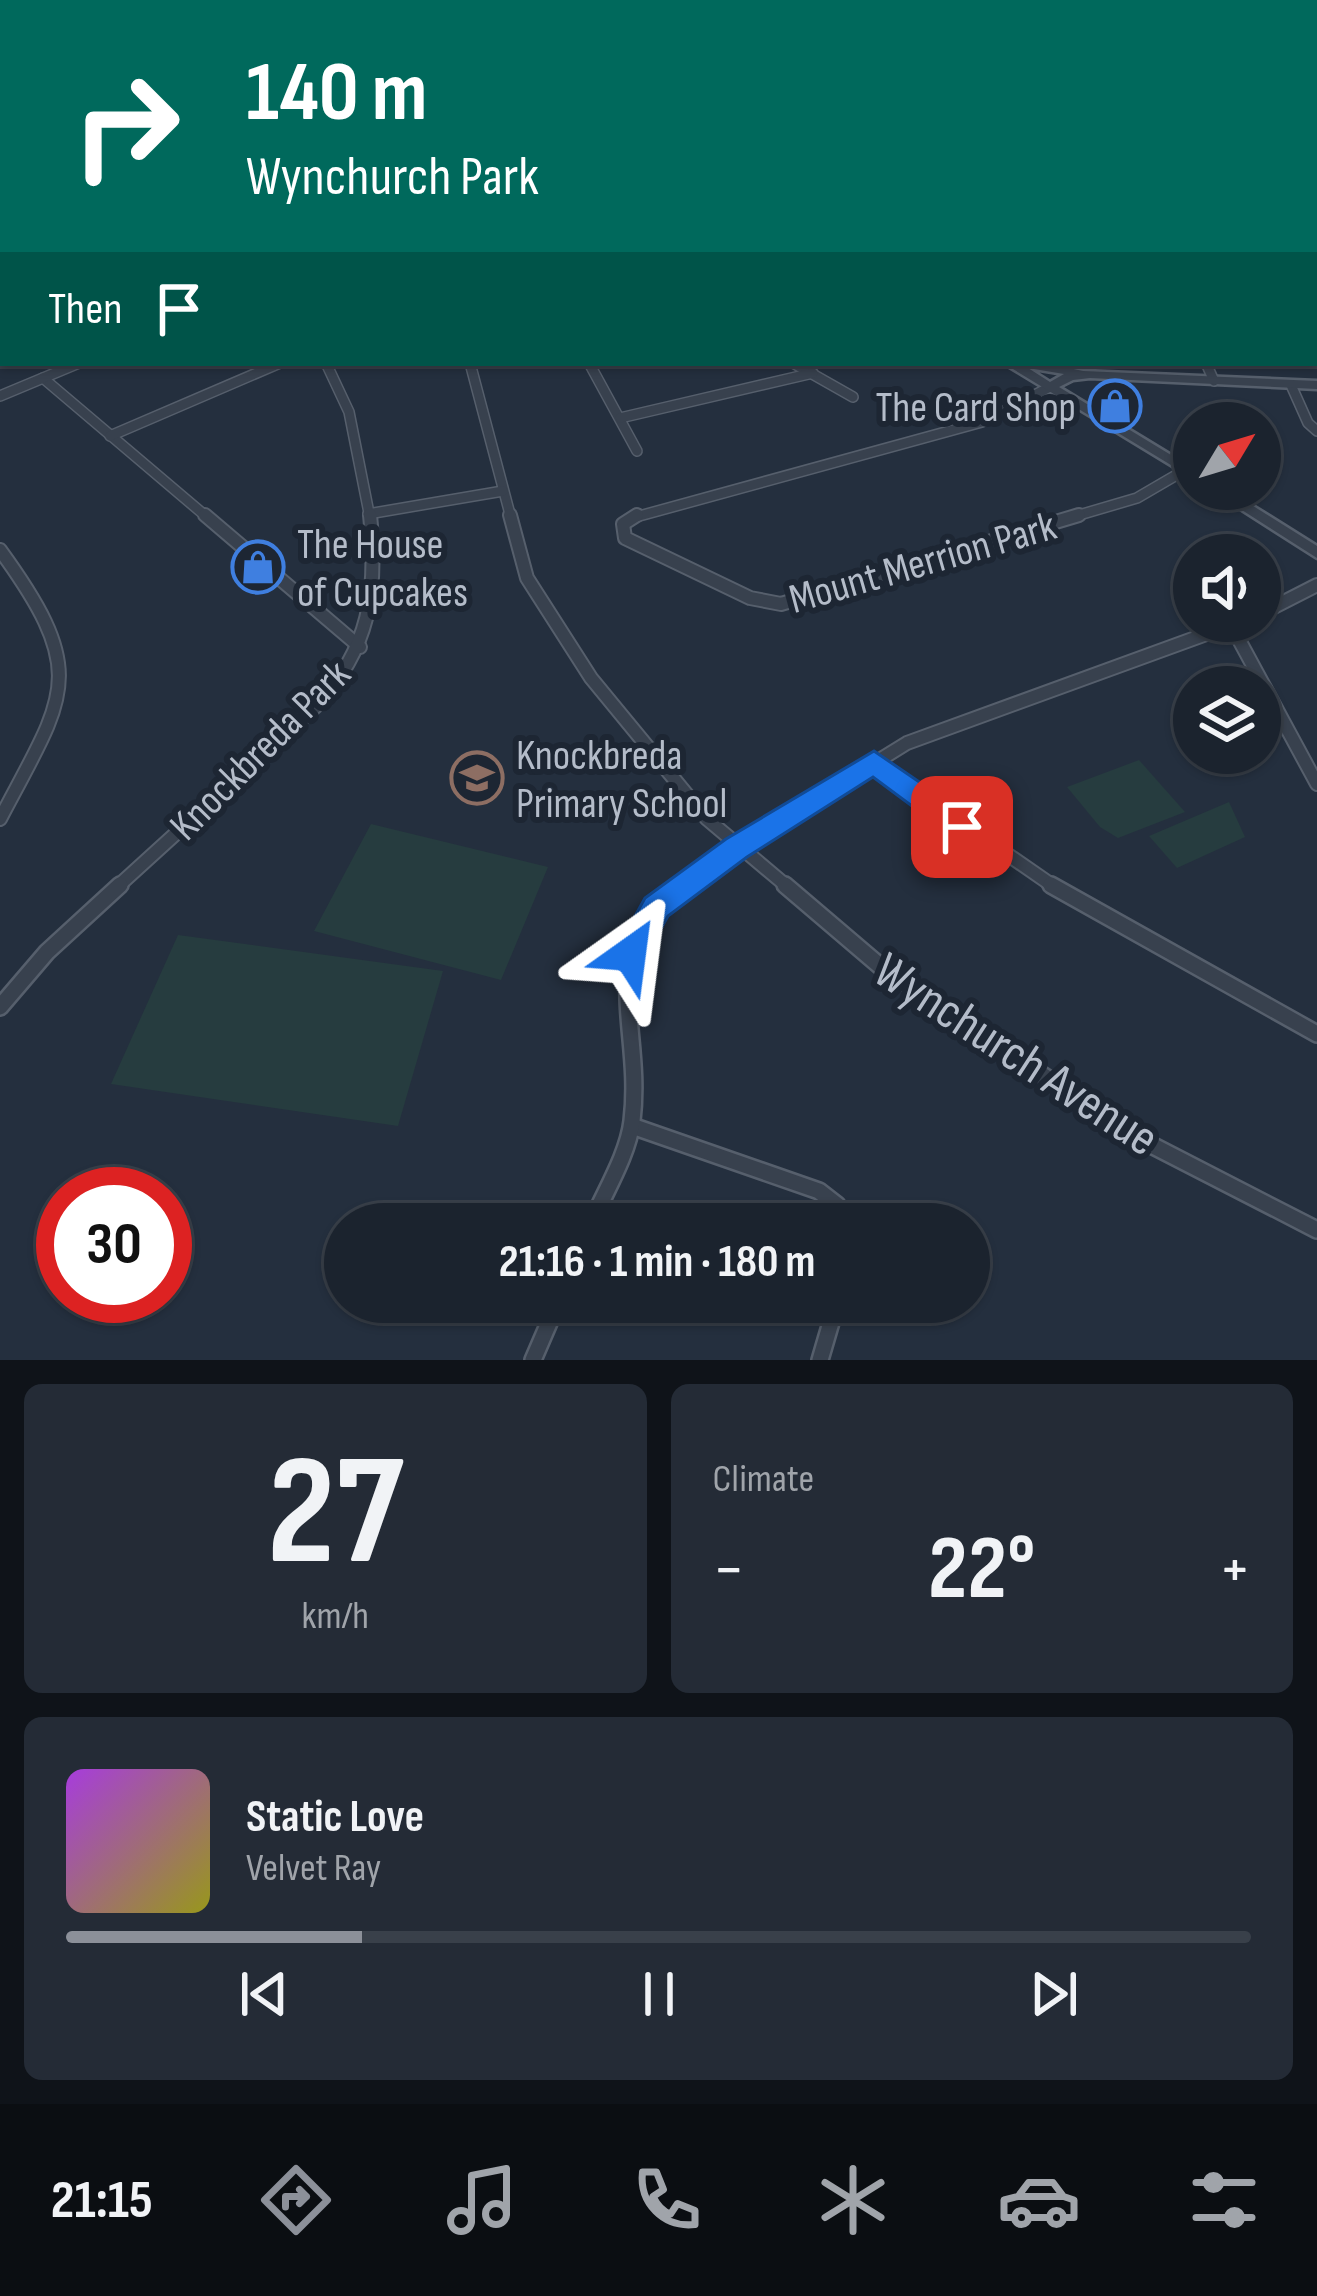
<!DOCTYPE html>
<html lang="en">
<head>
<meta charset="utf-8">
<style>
  body { margin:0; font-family:"Sofia Sans Condensed",sans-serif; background:#242b36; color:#f1f3f6; height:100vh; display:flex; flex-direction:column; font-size:45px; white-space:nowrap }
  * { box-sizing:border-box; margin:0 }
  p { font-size:39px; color:#a0a4aa }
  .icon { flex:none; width:66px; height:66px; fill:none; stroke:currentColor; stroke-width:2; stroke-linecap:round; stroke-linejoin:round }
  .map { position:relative; height:1360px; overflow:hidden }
  .panel { display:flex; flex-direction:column; gap:24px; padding:24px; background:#0f1319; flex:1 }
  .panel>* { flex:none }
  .guide { position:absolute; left:0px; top:0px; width:1317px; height:366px; box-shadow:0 3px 9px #0004,0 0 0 3px #39404a; background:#00695c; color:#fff; overflow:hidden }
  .needle { width:78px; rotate:52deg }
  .controls { position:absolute; left:1173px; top:402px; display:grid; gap:24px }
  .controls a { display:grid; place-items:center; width:108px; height:108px; border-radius:50%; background:#1b232e; box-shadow:0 3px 9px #0004,0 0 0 3px #39404a; font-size:60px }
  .speed { position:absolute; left:36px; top:1167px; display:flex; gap:24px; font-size:60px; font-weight:700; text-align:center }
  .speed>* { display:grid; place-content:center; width:156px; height:156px; border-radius:50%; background:#1b232e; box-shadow:0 3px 9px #0004,0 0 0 3px #39404a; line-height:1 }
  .speed .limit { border:18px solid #d22; background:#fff; color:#111 }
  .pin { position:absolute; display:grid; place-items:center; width:102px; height:102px; color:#fff; margin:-51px; border-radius:24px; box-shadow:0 6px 18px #0006 }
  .me { position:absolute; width:132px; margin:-66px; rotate:31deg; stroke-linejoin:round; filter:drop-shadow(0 0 9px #0008) }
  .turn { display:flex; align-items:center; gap:42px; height:252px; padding:0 48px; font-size:54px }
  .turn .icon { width:156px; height:156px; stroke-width:2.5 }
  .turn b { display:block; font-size:84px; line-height:102px }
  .then { display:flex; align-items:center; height:114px; padding:0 48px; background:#0003; gap:24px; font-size:45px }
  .big { font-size:90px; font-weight:700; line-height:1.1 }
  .panel .widget { flex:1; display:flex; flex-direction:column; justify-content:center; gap:18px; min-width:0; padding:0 42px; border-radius:18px; background:#242b36 }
  .panel .dial { align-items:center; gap:0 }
  .dial b { font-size:156px; line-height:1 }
  .song { display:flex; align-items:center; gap:36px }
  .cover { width:144px; height:144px; border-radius:18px; background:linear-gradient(135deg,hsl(280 70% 55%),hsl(60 70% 35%)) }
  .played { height:12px; border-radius:6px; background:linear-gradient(90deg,#8c9099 25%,#39404a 25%) }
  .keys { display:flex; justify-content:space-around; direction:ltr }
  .heat { display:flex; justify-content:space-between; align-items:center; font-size:66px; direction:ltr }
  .panel .tiles { flex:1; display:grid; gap:24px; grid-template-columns:1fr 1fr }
  .widget:last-child { grid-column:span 2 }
  .trip { position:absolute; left:324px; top:1203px; width:666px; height:120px; border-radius:60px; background:#1b232e; box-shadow:0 3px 9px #0004,0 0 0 3px #39404a; font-weight:700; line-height:120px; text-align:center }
  .tabs { display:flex; height:192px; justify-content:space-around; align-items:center; background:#0b0e12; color:#a0a4aa }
  .tabs .icon { width:84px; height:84px }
  .tabs .current { color:#8c9099 }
  .tabs b { font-size:54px; color:#f1f3f6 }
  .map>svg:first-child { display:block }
</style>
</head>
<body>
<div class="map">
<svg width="1317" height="1360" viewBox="0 0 1317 1360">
  <rect width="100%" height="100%" fill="#242f3e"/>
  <!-- green -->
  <g fill="#263c3f">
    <polygon points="1139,760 1185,812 1118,838 1100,827 1067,787"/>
    <polygon points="1229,802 1245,837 1177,868 1149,836"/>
    <polygon points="371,824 548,867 501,980 314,931"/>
    <polygon points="178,935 443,971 398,1126 111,1084"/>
  </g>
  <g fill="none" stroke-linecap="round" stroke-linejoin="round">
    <!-- minor-far3 casing -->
    <g stroke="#565f6c" stroke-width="10">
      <g id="minor-far3">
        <polyline points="308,0 313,3"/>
        <polyline points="415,0 420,3"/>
        <polyline points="699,0 705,3"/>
        <polyline points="0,106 3,114"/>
      </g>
    </g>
    <!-- minor-far2 casing -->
    <g stroke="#565f6c" stroke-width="12">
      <g id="minor-far2">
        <polyline points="1314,247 1317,252"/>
        <polyline points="326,363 349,412 370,518"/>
        <polyline points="470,363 511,518"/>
        <polyline points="589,363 637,451"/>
        <polyline points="793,363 853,397"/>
        <polyline points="1206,363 1214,381"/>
        <polyline points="43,378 208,518"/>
        <polyline points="1291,385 1308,423 1317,431"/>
        <polyline points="0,396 79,363"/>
        <polyline points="620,418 813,373"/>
        <polyline points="110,436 280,363"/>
        <polyline points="368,514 503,491"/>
        <polyline points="632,518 982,422 1050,387"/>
        <polyline points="1069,518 1137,498 1185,470"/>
      </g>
    </g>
    <!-- minor-far1 casing -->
    <g stroke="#565f6c" stroke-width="16">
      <g id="minor-far1">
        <polyline points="205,515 360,647"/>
        <polyline points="510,515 527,578 591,678 707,819 789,888"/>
        <polyline points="637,515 623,524 625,538 750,598 781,604 1079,515"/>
        <path d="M0,550C91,675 65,695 0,819"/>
        <polyline points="1260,614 1317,585"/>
        <polyline points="1231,625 1317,784"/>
        <polyline points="874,762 1056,888"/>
        <path d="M116,888L316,706C370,649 378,591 370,515"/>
        <polyline points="682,888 737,848 907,743 1242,621"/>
      </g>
    </g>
    <!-- minor casing -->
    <g stroke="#565f6c" stroke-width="20">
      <g id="minor">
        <polyline points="785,885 880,966 1130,1134 1317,1230"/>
        <polyline points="1051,885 1317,1034"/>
        <polyline points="0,1007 47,952 120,885"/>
        <polyline points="632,1126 819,1191 837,1205 847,1224"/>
        <path d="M591,1224C604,1193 628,1155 632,1121C644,1022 591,955 686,885"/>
        <polyline points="533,1360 558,1302"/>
        <polyline points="820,1360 837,1302"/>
      </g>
    </g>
    <!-- tertiary casing -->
    <g stroke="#565f6c" stroke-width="5">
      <g id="tertiary">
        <path d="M1003,363H1045L1083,371L1317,381V389L1090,378L1073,380L1059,387L1194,469V479ZM1028,368L1064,374L1050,382Z"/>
        <polygon points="1209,489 1226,489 1317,546 1317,558"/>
      </g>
    </g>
    <!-- secondary casing -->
    <g stroke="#565f6c" stroke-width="4">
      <polygon id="secondary" points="720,0 738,0 733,3 715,3"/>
    </g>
    <!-- primary casing -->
    <g stroke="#414a57" stroke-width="5">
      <g id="primary">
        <polygon points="594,0 591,3 577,3 580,0"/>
        <rect x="0" y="235" width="3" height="9"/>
      </g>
    </g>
    <!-- minor-far3 -->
    <use href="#minor-far3" stroke="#38414e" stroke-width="8"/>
    <!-- minor-far2 -->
    <use href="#minor-far2" stroke="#38414e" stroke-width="9"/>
    <!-- minor-far1 -->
    <use href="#minor-far1" stroke="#38414e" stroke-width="12"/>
    <!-- minor -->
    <use href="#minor" stroke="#38414e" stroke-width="15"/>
    <!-- tertiary -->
    <use href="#tertiary" fill="#38414e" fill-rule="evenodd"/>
    <!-- secondary -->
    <use href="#secondary" fill="#465061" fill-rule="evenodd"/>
    <!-- primary -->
    <use href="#primary" fill="#56606e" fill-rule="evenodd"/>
  </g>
  <!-- route -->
  <polygon fill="#1a73e8" stroke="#114b97" stroke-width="3" points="874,751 972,818 976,827 972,835 951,835 873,777 747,857 668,916 641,964 630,968 618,964 614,954 645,898 726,839"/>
  <!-- icons -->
  <defs>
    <g id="shop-ring" transform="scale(2.7)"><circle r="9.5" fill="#1d2633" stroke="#3f7fe0" stroke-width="1.5"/><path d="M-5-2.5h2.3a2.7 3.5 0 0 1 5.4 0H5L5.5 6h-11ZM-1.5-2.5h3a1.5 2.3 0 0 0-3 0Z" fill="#3f7fe0"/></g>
    <g id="school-ring" transform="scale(2.7)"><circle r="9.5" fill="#1d2633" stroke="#8d6e63" stroke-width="1.5"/><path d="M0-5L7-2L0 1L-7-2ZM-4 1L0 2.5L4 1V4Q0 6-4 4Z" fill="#8d6e63"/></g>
  </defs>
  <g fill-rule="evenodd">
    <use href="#shop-ring" x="1115" y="406"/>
    <use href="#shop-ring" x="258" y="567"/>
    <use href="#school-ring" x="477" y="778"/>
  </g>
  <g text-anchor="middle" stroke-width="12" stroke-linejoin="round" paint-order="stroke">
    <!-- poi labels -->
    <g font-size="42" fill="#b4bcc9" stroke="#1d2633" text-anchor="start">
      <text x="1076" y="421" text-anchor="end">The Card Shop</text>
      <text x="297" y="558">The House<tspan x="297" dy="48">of Cupcakes</tspan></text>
      <text x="516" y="769">Knockbreda<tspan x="516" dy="48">Primary School</tspan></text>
    </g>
    <!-- street labels -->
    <g font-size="42" fill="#b4bcc9" stroke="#1d2633">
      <text transform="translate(922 561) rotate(-16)" y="15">Mount Merrion Park</text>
      <text transform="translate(259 749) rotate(-45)" y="15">Knockbreda Park</text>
    </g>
    <!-- near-street labels -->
    <g font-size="51" fill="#b4bcc9" stroke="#1d2633">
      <text transform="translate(1017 1053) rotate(33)" y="18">Wynchurch Avenue</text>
    </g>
  </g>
</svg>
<div class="controls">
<a><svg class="needle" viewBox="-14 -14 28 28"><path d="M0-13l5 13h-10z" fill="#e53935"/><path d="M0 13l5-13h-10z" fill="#a0a4aa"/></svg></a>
<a><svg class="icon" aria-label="sound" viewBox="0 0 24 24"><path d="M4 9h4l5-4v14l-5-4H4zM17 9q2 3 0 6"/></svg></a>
<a><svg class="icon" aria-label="layers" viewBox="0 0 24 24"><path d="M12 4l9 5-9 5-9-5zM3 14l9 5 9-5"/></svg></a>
</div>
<div class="speed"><div class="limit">30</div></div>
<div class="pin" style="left:962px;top:827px;background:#d93025"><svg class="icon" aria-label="arrive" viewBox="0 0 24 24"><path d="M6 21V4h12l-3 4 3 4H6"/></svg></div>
<svg class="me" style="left:630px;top:954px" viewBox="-20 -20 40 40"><path d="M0-17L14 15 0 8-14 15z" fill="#1a73e8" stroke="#fff" stroke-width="4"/></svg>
<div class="trip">21:16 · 1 min · 180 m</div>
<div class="guide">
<div class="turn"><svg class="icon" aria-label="right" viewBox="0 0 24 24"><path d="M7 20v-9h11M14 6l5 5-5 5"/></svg><div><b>140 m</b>Wynchurch Park</div></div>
<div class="then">Then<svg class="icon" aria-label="arrive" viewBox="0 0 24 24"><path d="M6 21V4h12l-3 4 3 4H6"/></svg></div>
</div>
</div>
<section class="panel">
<div class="tiles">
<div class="widget dial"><b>27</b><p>km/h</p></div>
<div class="widget"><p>Climate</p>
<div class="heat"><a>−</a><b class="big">22°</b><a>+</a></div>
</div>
<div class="widget">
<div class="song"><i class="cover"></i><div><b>Static Love</b><p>Velvet Ray</p></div></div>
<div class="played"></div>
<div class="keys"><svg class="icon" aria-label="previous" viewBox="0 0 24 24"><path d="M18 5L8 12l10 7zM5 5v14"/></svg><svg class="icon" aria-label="pause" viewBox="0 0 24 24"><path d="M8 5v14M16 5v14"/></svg><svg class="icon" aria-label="next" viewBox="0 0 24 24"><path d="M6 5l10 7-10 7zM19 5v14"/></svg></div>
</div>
</div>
</section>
<nav class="tabs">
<b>21:15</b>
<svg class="icon current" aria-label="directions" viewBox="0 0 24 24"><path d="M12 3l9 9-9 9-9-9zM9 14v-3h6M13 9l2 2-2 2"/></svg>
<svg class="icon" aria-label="music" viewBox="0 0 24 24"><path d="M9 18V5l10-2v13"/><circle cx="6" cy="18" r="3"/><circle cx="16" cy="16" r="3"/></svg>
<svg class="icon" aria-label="phone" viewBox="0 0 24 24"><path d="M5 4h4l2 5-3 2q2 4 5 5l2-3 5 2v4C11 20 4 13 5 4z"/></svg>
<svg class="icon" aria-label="climate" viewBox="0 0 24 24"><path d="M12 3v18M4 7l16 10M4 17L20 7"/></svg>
<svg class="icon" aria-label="car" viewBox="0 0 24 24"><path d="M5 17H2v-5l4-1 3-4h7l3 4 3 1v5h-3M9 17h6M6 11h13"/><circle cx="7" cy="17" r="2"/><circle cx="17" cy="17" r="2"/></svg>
<svg class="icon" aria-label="filters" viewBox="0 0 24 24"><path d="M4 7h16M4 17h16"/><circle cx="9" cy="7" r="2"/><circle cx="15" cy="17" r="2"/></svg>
</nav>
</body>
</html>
